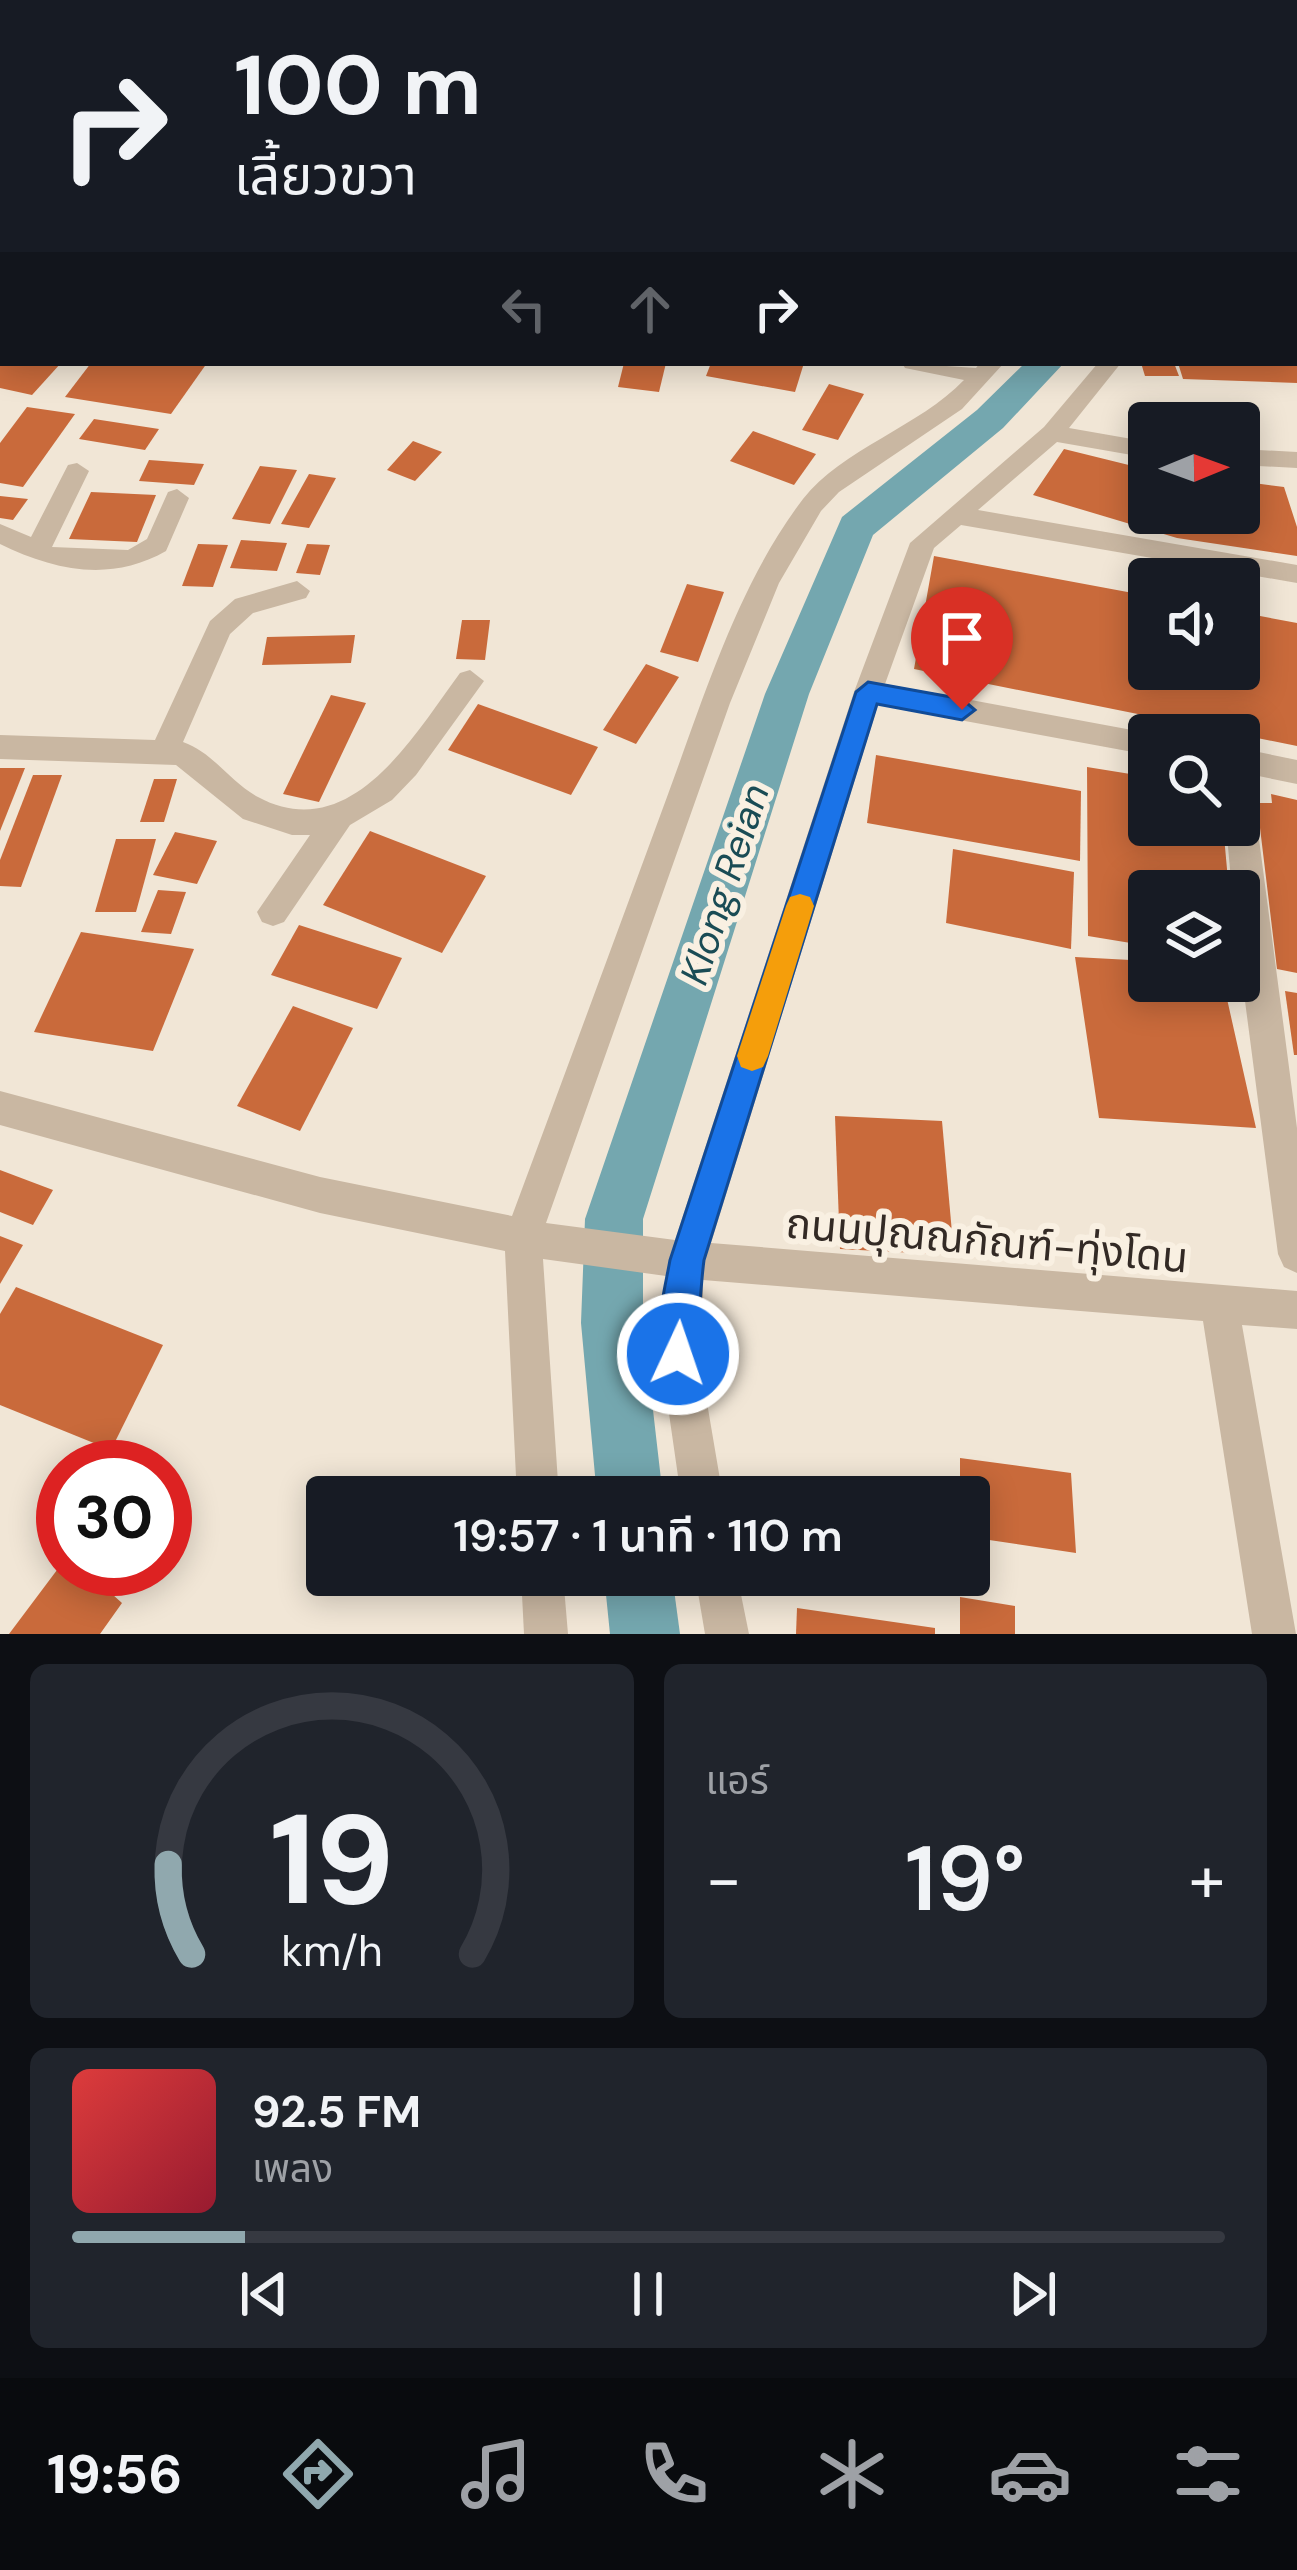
<!DOCTYPE html>
<html lang="th">
<head>
<meta charset="utf-8">
<style>
  body { margin:0; font-family:"DM Sans","Noto Sans Thai",sans-serif; background:#20242c; color:#f1f3f6; height:100vh; display:flex; flex-direction:column; font-size:45px; white-space:nowrap }
  * { box-sizing:border-box; margin:0 }
  p { font-size:39px; color:#9ea1a6 }
  .icon { flex:none; width:66px; height:66px; fill:none; stroke:currentColor; stroke-width:2; stroke-linecap:round; stroke-linejoin:round }
  .map { position:relative; height:1634px; overflow:hidden }
  .details { display:flex; flex-direction:column; gap:30px; padding:30px; background:#0d0f14; flex:1 }
  .details>* { flex:none }
  .top-card { position:absolute; left:0px; top:0px; width:1299px; height:366px; box-shadow:0 6px 30px #0003; background:#171b24; color:#f1f3f6; overflow:hidden }
  .needle { width:78px; rotate:89deg }
  .buttons { position:absolute; left:1128px; top:402px; display:grid; gap:24px }
  .buttons a { display:grid; place-items:center; width:132px; height:132px; border-radius:12px; background:#171b24; box-shadow:0 6px 30px #0003; font-size:60px }
  .speed { position:absolute; left:36px; top:1440px; display:flex; gap:24px; font-size:60px; font-weight:700; text-align:center }
  .speed>* { display:grid; place-content:center; width:156px; height:156px; border-radius:50%; background:#171b24; box-shadow:0 6px 30px #0003; line-height:1 }
  .speed .limit { border:18px solid #d22; background:#fff; color:#111 }
  .pin { position:absolute; display:grid; place-items:center; width:102px; height:102px; color:#fff; margin:-123px -51px; border-radius:50% 50% 50% 0; rotate:-45deg; box-shadow:0 0 12px #0007 }
  .pin .icon { rotate:45deg }
  .me { position:absolute; width:132px; margin:-66px; rotate:3deg; stroke-linejoin:round; filter:drop-shadow(0 0 9px #0008) }
  .turn { display:flex; align-items:center; gap:42px; height:252px; padding:0 36px; font-size:54px }
  .turn .icon { width:156px; height:156px; stroke-width:2.5 }
  .turn b { display:block; font-size:84px; line-height:102px }
  .lanes { display:flex; align-items:center; height:114px; padding:0 36px; background:#0003; justify-content:center; gap:60px; direction:ltr }
  .lanes .off { opacity:.35 }
  .big { font-size:90px; font-weight:600; line-height:1.1 }
  .details .widget { flex:1; display:flex; flex-direction:column; justify-content:center; gap:18px; min-width:0; padding:0 42px; border-radius:18px; background:#20242c }
  .details .dial { align-items:center; gap:0 }
  .dial svg { height:312px; overflow:visible; fill:none; stroke:#363941; stroke-width:7; stroke-linecap:round; text-anchor:middle }
  .dial text { fill:#f1f3f6; stroke:none }
  .song { display:flex; align-items:center; gap:36px }
  .cover { width:144px; height:144px; border-radius:18px; background:linear-gradient(135deg,hsl(0 70% 55%),hsl(350 70% 35%)) }
  .played { height:12px; border-radius:6px; background:linear-gradient(90deg,#90a8ae 15%,#363941 15%) }
  .keys { display:flex; justify-content:space-around; direction:ltr }
  .heat { display:flex; justify-content:space-between; align-items:center; font-size:66px; direction:ltr }
  .details .tiles { flex:1; display:grid; gap:30px; grid-template-columns:1fr 1fr }
  .widget:last-child { grid-column:span 2 }
  .trip { position:absolute; left:306px; top:1476px; width:684px; height:120px; border-radius:12px; background:#171b24; box-shadow:0 6px 30px #0003; font-weight:600; line-height:120px; text-align:center }
  .tab-bar { display:flex; height:192px; justify-content:space-around; align-items:center; background:#090b0e; color:#9ea1a6 }
  .tab-bar .icon { width:84px; height:84px }
  .tab-bar .selected { color:#90a8ae }
  .tab-bar b { font-size:54px; color:#f1f3f6 }
  .map>svg:first-child { display:block }
</style>
</head>
<body>
<div class="map">
<svg width="1297" height="1634" viewBox="0 0 1297 1634">
  <rect width="100%" height="100%" fill="#f1e6d6"/>
  <g fill="none" stroke-linecap="round" stroke-linejoin="round">
    <!-- canal -->
    <g fill="#74a7af" fill-rule="evenodd">
      <polygon points="1025,363 1064,363 1003,428 873,535 809,694 643,1219 643,1323 663,1497 597,1497 581,1323 585,1219 765,694 842,517 977,410"/>
      <polygon points="604,1575 672,1575 680,1634 610,1634"/>
    </g>
  </g>
  <!-- building -->
  <g fill="#c96a3b">
    <polygon points="0,363 61,363 32,395 0,388"/>
    <polygon points="91,363 207,363 171,414 65,397"/>
    <polygon points="624,363 666,363 659,392 618,387"/>
    <polygon points="711,363 804,363 795,392 706,376"/>
    <polygon points="1141,363 1174,363 1179,376 1145,376"/>
    <polygon points="1178,363 1297,363 1297,383 1183,379"/>
    <polygon points="829,384 864,394 838,440 802,430"/>
    <polygon points="27,407 75,414 23,487 0,483 0,443"/>
    <polygon points="94,419 159,429 145,450 79,439"/>
    <polygon points="753,431 816,454 794,485 730,461"/>
    <polygon points="413,441 442,452 415,481 387,470"/>
    <polygon points="1064,449 1149,470 1149,513 1239,513 1239,481 1284,487 1297,527 1297,556 1177,538 1033,495"/>
    <polygon points="149,460 204,464 194,485 139,481"/>
    <polygon points="260,466 297,470 270,524 232,519"/>
    <polygon points="309,474 336,478 309,528 281,524"/>
    <polygon points="91,492 156,495 137,542 69,539"/>
    <polygon points="0,496 28,499 13,520 0,518"/>
    <polygon points="241,540 287,543 277,571 230,568"/>
    <polygon points="198,544 228,545 213,587 182,586"/>
    <polygon points="307,544 330,545 320,575 296,573"/>
    <polygon points="934,556 1149,596 1149,669 1239,669 1239,612 1297,623 1297,746 914,669"/>
    <polygon points="687,584 724,592 698,662 660,652"/>
    <polygon points="462,620 490,620 485,660 456,659"/>
    <polygon points="355,635 351,663 262,665 267,637"/>
    <polygon points="646,664 679,677 636,744 603,730"/>
    <polygon points="331,695 366,703 319,802 283,794"/>
    <polygon points="478,704 598,747 571,795 448,750"/>
    <polygon points="876,755 1081,791 1080,861 867,823"/>
    <polygon points="1087,767 1149,777 1149,825 1223,825 1229,891 1149,891 1149,946 1088,936"/>
    <polygon points="0,768 25,768 0,831"/>
    <polygon points="33,775 62,775 21,887 0,886 0,860"/>
    <polygon points="154,779 177,779 164,822 140,822"/>
    <polygon points="1271,794 1297,800 1297,973 1277,969 1257,803 1272,803"/>
    <polygon points="370,831 486,876 442,953 323,905"/>
    <polygon points="175,832 217,841 197,884 153,875"/>
    <polygon points="116,839 156,839 136,912 95,912"/>
    <polygon points="953,849 1074,872 1071,949 946,923"/>
    <polygon points="158,890 186,892 171,934 141,932"/>
    <polygon points="299,925 402,958 377,1009 271,975"/>
    <polygon points="81,932 194,949 153,1051 34,1032"/>
    <polygon points="1075,957 1149,961 1149,981 1223,981 1256,1128 1099,1118"/>
    <polygon points="1285,991 1297,993 1297,1055 1294,1055"/>
    <polygon points="293,1006 353,1028 300,1131 237,1106"/>
    <polygon points="835,1116 942,1121 954,1255 840,1249"/>
    <polygon points="0,1170 53,1190 33,1225 0,1212"/>
    <polygon points="0,1236 23,1245 0,1284"/>
    <polygon points="16,1287 163,1345 111,1450 0,1405 0,1314"/>
    <polygon points="960,1458 1071,1473 1076,1553 969,1537 969,1497 960,1497"/>
    <polygon points="63,1562 63,1569 84,1569 122,1603 100,1634 9,1634"/>
    <polygon points="960,1597 1015,1606 1015,1634 960,1634"/>
    <polygon points="797,1608 935,1628 935,1634 796,1634"/>
  </g>
  <g fill="none" stroke-linecap="round" stroke-linejoin="round">
    <!-- minor -->
    <g fill="#c9b7a2" fill-rule="evenodd">
      <polygon points="26,0 60,0 62,3 28,3"/>
      <rect x="1037" y="0" width="16" height="3"/>
      <rect x="1296" y="93" width="1" height="10"/>
      <rect x="1296" y="186" width="1" height="14"/>
      <polygon points="3,256 3,270 0,271 0,257"/>
      <rect x="1296" y="286" width="1" height="12"/>
      <polygon points="0,317 3,318 3,332 0,331"/>
      <path d="M902,363L976,368L980,363H1004L962,409L839,492L821,511L779,583L730,703L546,1223L675,1240L854,692L910,543L1044,427L1098,363H1121L1069,428L1149,442V458L1057,442L978,510L1297,565V583L961,525L934,548L885,684L1159,735H1149V755L878,705L711,1243L1297,1291V1329L1242,1325L1296,1634H1252L1203,1321L703,1280V1379L723,1497H681L664,1379L666,1276L543,1259L559,1497H517L505,1251L320,1213L0,1125V1091L320,1177L512,1216C564,1076 616,936 667,797C704,697 738,584 803,499C842,449 919,427 964,380L905,368Z"/>
      <polygon points="1239,449 1297,452 1297,468 1239,465"/>
      <path d="M77,463L89,471L52,547L128,550L147,539L168,492L177,489L189,498L166,551C110,583 53,570 0,544V524L31,537L68,465Z"/>
      <path d="M297,581L310,591L306,598L253,613L230,634L183,742C214,753 230,782 258,797C351,847 414,735 460,673L470,670L484,681L416,775L392,800L350,825L284,922L273,926L262,922L257,912L310,835H292L243,819L176,765L0,759V735L155,740L210,621L235,599Z"/>
      <polygon points="1239,748 1297,760 1297,784 1239,772"/>
      <polygon points="1239,789 1250,792 1254,801 1297,1128 1297,1273 1284,1267 1278,1254 1239,955 1239,891 1232,891 1226,825 1239,825"/>
      <polygon points="521,1575 563,1575 568,1634 524,1634"/>
      <polygon points="695,1575 737,1575 749,1634 705,1634"/>
    </g>
  </g>
  <!-- route -->
  <path fill="#1a73e8" stroke="#114b97" stroke-width="3" d="M868,682L962,699L975,710L962,720L877,704L704,1260C700,1288 699,1346 690,1367L678,1372L665,1367C652,1334 664,1294 670,1260L856,692Z"/>
  <!-- slow -->
  <polygon fill="#f59e0b" points="800,894 810,897 814,906 768,1056 763,1067 752,1071 741,1067 737,1056 786,906 790,897"/>
  <g text-anchor="middle" stroke-width="12" stroke-linejoin="round" paint-order="stroke">
    <!-- water labels -->
    <g font-size="39" font-style="italic" fill="#1a4c55" stroke="#f9f0e2">
      <text transform="translate(724 884) rotate(-72)" y="14">Klong Reian</text>
    </g>
    <!-- near-street labels -->
    <g font-size="42" fill="#332a25" stroke="#f9f0e2">
      <text transform="translate(987 1240) rotate(5)" y="15">ถนนปุณณกัณฑ์-ทุ่งโดน</text>
    </g>
  </g>
</svg>
<div class="buttons">
<a><svg class="needle" viewBox="-14 -14 28 28"><path d="M0-13l5 13h-10z" fill="#e53935"/><path d="M0 13l5-13h-10z" fill="#9ea1a6"/></svg></a>
<a><svg class="icon" aria-label="sound" viewBox="0 0 24 24"><path d="M4 9h4l5-4v14l-5-4H4zM17 9q2 3 0 6"/></svg></a>
<a><svg class="icon" aria-label="search" viewBox="0 0 24 24"><circle cx="10" cy="10" r="6"/><path d="M15 15l6 6"/></svg></a>
<a><svg class="icon" aria-label="layers" viewBox="0 0 24 24"><path d="M12 4l9 5-9 5-9-5zM3 14l9 5 9-5"/></svg></a>
</div>
<div class="speed"><div class="limit">30</div></div>
<div class="pin" style="left:962px;top:710px;background:#d93025"><svg class="icon" aria-label="arrive" viewBox="0 0 24 24"><path d="M6 21V4h12l-3 4 3 4H6"/></svg></div>
<svg class="me" style="left:678px;top:1354px" viewBox="-20 -20 40 40"><circle r="17" fill="#1a73e8" stroke="#fff" stroke-width="3"/><path d="M0-11L8 9 0 5-8 9z" fill="#fff"/></svg>
<div class="trip">19:57 · 1 นาที · 110 m</div>
<div class="top-card">
<div class="turn"><svg class="icon" aria-label="right" viewBox="0 0 24 24"><path d="M7 20v-9h11M14 6l5 5-5 5"/></svg><div><b>100 m</b>เลี้ยวขวา</div></div>
<div class="lanes"><svg class="icon off" aria-label="left" viewBox="0 0 24 24"><path d="M17 20v-9H6M10 6l-5 5 5 5"/></svg><svg class="icon off" aria-label="ahead" viewBox="0 0 24 24"><path d="M12 20V5M6 11l6-6 6 6"/></svg><svg class="icon" aria-label="right" viewBox="0 0 24 24"><path d="M7 20v-9h11M14 6l5 5-5 5"/></svg></div>
</div>
</div>
<section class="details">
<div class="tiles">
<div class="widget dial"><svg viewBox="0 0 100 80">
<path d="M14 69A42 42 0 1 1 86 69"/>
<path d="M14 69A42 42 0 0 1 8 46" stroke="#90a8ae"/>
<text x="50" y="56" font-size="32" font-weight="700">19</text>
<text x="50" y="72" font-size="11">km/h</text>
</svg></div>
<div class="widget"><p>แอร์</p>
<div class="heat"><a>−</a><b class="big">19°</b><a>+</a></div>
</div>
<div class="widget">
<div class="song"><i class="cover"></i><div><b>92.5 FM</b><p>เพลง</p></div></div>
<div class="played"></div>
<div class="keys"><svg class="icon" aria-label="previous" viewBox="0 0 24 24"><path d="M18 5L8 12l10 7zM5 5v14"/></svg><svg class="icon" aria-label="pause" viewBox="0 0 24 24"><path d="M8 5v14M16 5v14"/></svg><svg class="icon" aria-label="next" viewBox="0 0 24 24"><path d="M6 5l10 7-10 7zM19 5v14"/></svg></div>
</div>
</div>
</section>
<nav class="tab-bar">
<b>19:56</b>
<svg class="icon selected" aria-label="directions" viewBox="0 0 24 24"><path d="M12 3l9 9-9 9-9-9zM9 14v-3h6M13 9l2 2-2 2"/></svg>
<svg class="icon" aria-label="music" viewBox="0 0 24 24"><path d="M9 18V5l10-2v13"/><circle cx="6" cy="18" r="3"/><circle cx="16" cy="16" r="3"/></svg>
<svg class="icon" aria-label="phone" viewBox="0 0 24 24"><path d="M5 4h4l2 5-3 2q2 4 5 5l2-3 5 2v4C11 20 4 13 5 4z"/></svg>
<svg class="icon" aria-label="climate" viewBox="0 0 24 24"><path d="M12 3v18M4 7l16 10M4 17L20 7"/></svg>
<svg class="icon" aria-label="car" viewBox="0 0 24 24"><path d="M5 17H2v-5l4-1 3-4h7l3 4 3 1v5h-3M9 17h6M6 11h13"/><circle cx="7" cy="17" r="2"/><circle cx="17" cy="17" r="2"/></svg>
<svg class="icon" aria-label="filters" viewBox="0 0 24 24"><path d="M4 7h16M4 17h16"/><circle cx="9" cy="7" r="2"/><circle cx="15" cy="17" r="2"/></svg>
</nav>
</body>
</html>
